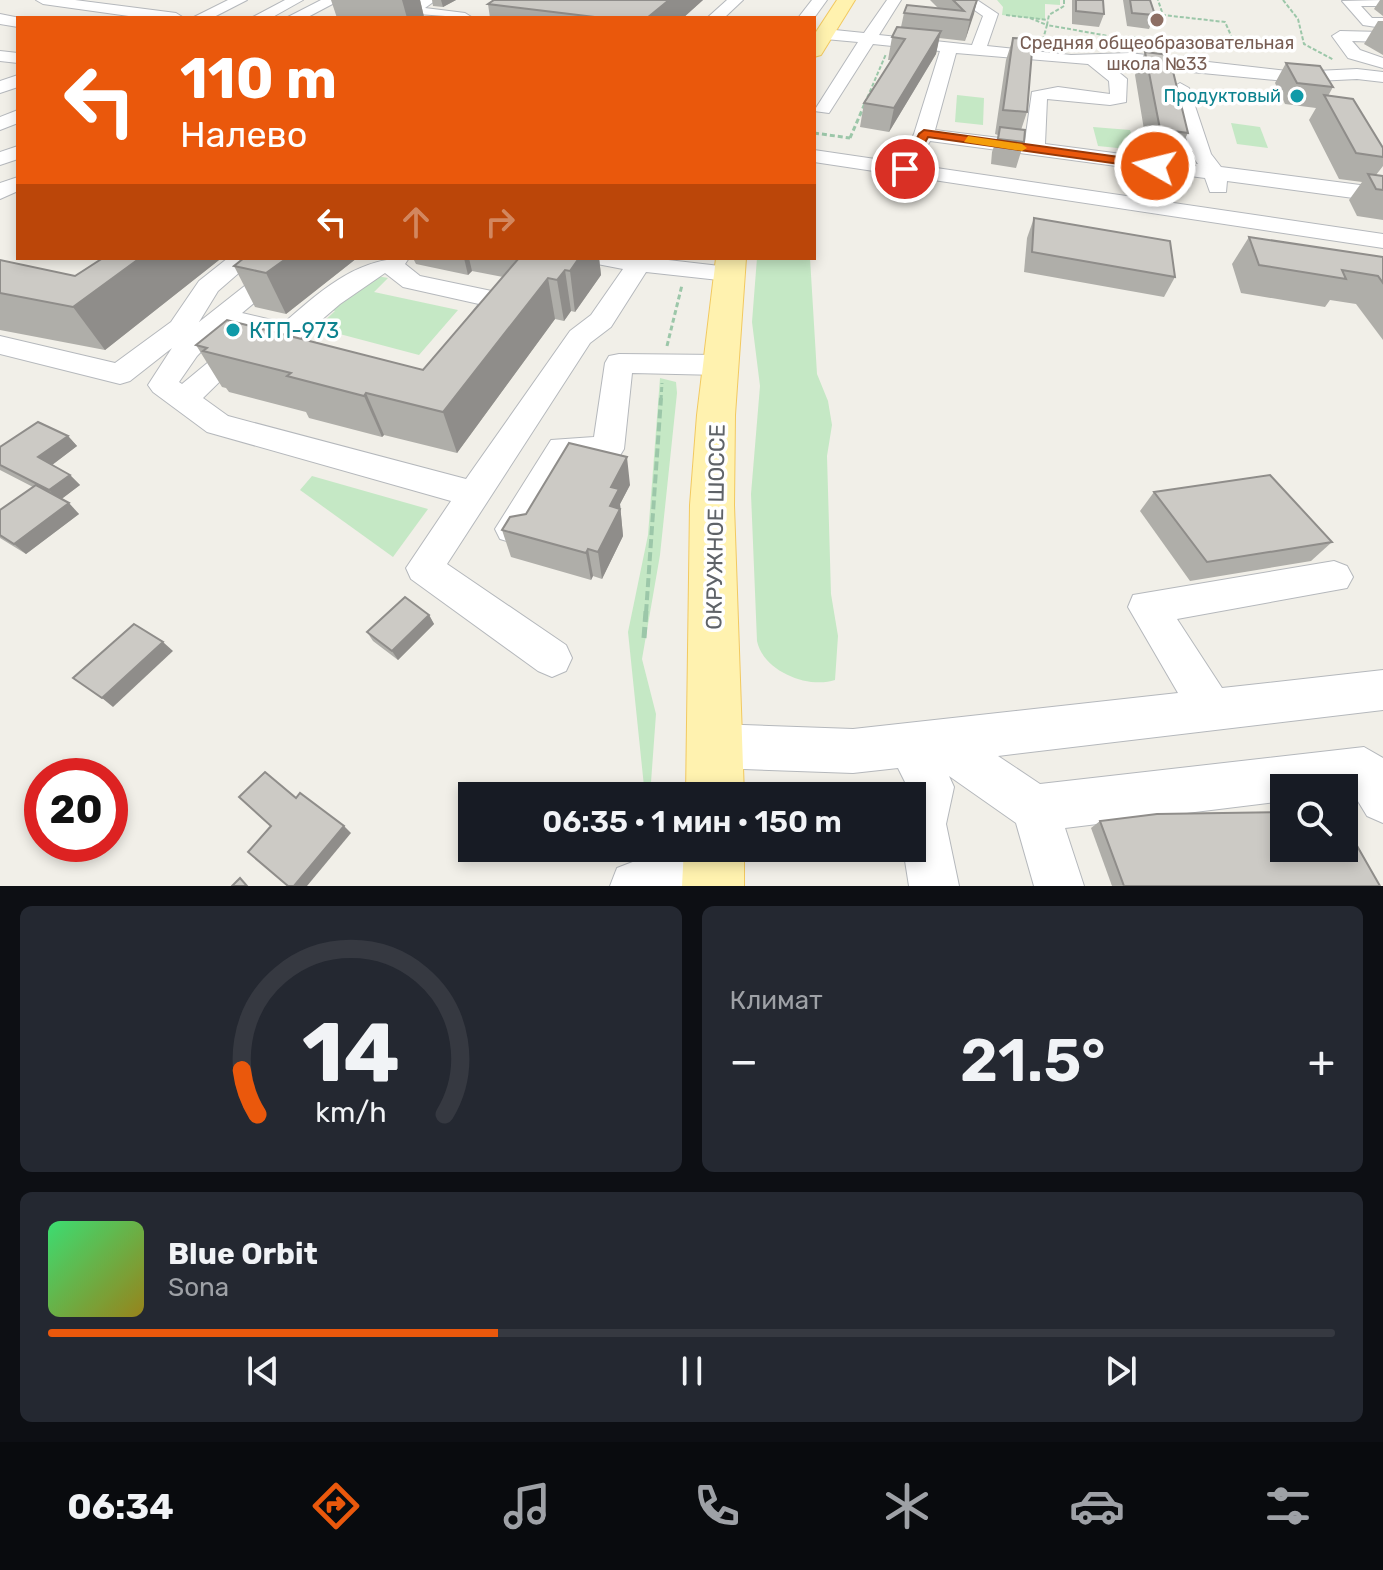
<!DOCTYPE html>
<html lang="ru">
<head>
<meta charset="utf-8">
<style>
  body { margin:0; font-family:Rubik,sans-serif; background:#242831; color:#f1f3f6; height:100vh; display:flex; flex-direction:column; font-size:30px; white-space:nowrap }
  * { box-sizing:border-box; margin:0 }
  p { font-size:26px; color:#9ea1a6 }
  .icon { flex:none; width:44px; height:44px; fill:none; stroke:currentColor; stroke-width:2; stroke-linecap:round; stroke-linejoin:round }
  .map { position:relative; height:886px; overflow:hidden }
  .drawer { display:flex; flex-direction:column; gap:20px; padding:20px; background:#0d0f14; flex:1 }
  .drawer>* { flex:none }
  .guide { position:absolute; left:16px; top:16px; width:800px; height:244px; border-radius:0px; box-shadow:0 4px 12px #0003; background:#ea580c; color:#fff; overflow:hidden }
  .fabs { position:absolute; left:1270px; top:774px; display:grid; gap:16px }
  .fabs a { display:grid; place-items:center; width:88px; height:88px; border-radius:0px; background:#171b24; box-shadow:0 4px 12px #0003; font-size:40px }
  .speed { position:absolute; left:24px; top:758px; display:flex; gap:16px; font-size:40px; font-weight:700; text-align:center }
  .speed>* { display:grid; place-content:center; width:104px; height:104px; border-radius:50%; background:#171b24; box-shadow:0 4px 12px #0003; line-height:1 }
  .speed .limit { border:12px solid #d22; background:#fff; color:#111 }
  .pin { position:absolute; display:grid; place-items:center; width:68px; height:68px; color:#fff; margin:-34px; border:4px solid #fff; border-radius:50%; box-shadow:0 2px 8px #0007 }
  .me { position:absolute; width:88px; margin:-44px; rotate:278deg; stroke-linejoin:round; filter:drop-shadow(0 0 6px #0008) }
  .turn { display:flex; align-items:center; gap:28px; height:168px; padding:0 32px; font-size:36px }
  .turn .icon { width:104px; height:104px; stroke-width:2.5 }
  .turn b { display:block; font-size:56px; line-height:68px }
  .lanes { display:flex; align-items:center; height:76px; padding:0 32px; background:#0003; justify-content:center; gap:40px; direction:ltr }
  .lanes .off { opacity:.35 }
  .big { font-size:60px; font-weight:600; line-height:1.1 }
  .drawer .widget { flex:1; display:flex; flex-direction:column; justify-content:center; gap:12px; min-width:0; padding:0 28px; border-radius:12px; background:#242831 }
  .drawer .dial { align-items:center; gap:0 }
  .dial svg { height:208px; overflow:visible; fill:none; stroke:#363941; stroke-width:7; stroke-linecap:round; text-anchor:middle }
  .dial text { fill:#f1f3f6; stroke:none }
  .song { display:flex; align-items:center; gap:24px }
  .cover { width:96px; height:96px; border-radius:12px; background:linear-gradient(135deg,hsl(140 70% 55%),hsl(50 70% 35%)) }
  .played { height:8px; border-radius:4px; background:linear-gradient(90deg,#ea580c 35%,#363941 35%) }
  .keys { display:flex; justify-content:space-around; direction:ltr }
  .heat { display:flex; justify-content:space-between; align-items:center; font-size:44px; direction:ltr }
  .drawer .tiles { flex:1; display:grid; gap:20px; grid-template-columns:1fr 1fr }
  .widget:last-child { grid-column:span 2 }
  .trip { position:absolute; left:458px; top:782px; width:468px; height:80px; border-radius:0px; background:#171b24; box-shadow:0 4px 12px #0003; font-weight:600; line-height:80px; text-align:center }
  .dock { display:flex; height:128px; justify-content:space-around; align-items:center; background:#090b0e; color:#9ea1a6 }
  .dock .icon { width:56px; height:56px }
  .dock .on { color:#ea580c }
  .dock b { font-size:36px; color:#f1f3f6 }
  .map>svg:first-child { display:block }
</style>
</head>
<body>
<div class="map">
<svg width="1383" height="886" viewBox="0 0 1383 886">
  <rect width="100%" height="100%" fill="#f1efe8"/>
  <!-- green -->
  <g fill="#c5e8c5">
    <polygon points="997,0 1060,0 1060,5 1045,4 1045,20 1002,15 1003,7"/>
    <polygon points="957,95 984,98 983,125 955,122"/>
    <polygon points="1231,123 1260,127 1268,148 1237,144"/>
    <polygon points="1093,127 1130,130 1137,150 1098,146"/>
    <path d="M757,258H810L817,374L828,401L832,425L827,456L831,594L838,636L835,680C808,689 763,671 757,641L751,494L760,386L752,322Z"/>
    <polygon points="372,275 388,278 374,292 458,310 419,355 317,328 335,311 328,309"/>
    <polygon points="660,378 676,382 677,393 660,555 642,659 656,714 650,796 645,796 628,632 648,535"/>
    <polygon points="312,476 428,509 393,557 300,490"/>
  </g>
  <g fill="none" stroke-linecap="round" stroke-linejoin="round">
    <!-- minor casing -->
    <g stroke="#b5b8bc" stroke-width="2">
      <g id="minor">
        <polygon points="36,0 75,0 176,13 184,18 143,18 43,4"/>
        <polygon points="228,0 247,0 212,18 192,18"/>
        <polygon points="285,0 303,0 271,18 251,18"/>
        <polygon points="321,0 340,0 306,18 286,18"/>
        <polygon points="418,0 436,0 425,8 465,13 473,18 404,13 404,7"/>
        <polygon points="727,0 743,0 724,18 707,18"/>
        <polygon points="812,0 827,0 814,18 798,18"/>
        <path d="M887,0H901L879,35L972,45L983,16L960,0H977L998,14L987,46L1071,55L1129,53L1296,72L1357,69L1383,72V82L1357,79L1296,82L1109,64L1127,79L1126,102L1110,105L1047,99L1045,144L1198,164L1191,154L1171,88L1180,83L1189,88L1211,154L1221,167L1383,188V202L1227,181L1226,192H1210L1205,178L930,141L921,157H907L904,153L914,134L940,51L873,44L829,113L814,111L858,42L825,39L817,34L825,29L864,33ZM956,53L1088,64L1109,81L1110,94L1058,87L1032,92L1025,141L935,130Z"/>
        <polygon points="1383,0 1383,6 1361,6 1372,18 1383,18 1383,28 1363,25 1342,1"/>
        <polygon points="0,14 20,18 18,27 0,24"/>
        <polygon points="1340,31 1383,32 1383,42 1352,41 1360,50 1383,58 1383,68 1348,58 1332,36"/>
        <polygon points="0,51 18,53 18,63 0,61"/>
        <polygon points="18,75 18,87 0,93 0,81"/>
        <polygon points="18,110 18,123 0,130 0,117"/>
        <polygon points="18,146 18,159 0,165 0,152"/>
        <polygon points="814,150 1383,234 1383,248 814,162"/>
        <polygon points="18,177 18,191 0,199 0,183"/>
        <path d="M228,258H256L218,291L199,322L280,258H308L242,313L276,321L279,327C320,292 354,258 409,258L405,264L420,276L506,294L510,300C499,316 490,334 468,329L464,323L479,304L403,287L385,273L340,304L290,347H270L266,342L258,344L203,398L228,416L466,479L570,331L591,315L623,269L592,263L589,258H651L737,268L741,273L737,278L728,281L646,272L611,327L590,343L447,564L566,645L572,658L566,671L552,677L538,671L411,579L406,568L451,501L207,432L153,392L148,385L172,348L130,381L120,384L0,354V336L115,363L171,322L199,281ZM226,326L246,331L182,384L179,382L197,356Z"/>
        <polygon points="619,354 720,355 730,358 734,365 730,372 720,375 632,373 624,449 619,457 608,461 571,460 526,539 513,543 500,539 495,529 551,440 594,437 605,363 609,356"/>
        <polygon points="1334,561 1347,566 1353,577 1347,588 1177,619 1222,688 1383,670 1383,710 998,756 1040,784 1364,747 1383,758 1383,823 1367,816 1353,793 1344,794 1344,788 1284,788 1284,801 1065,828 1084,886 1034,886 1016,823 949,776 954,787 946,824 959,886 909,886 903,848 912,848 912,796 906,796 908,788 898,768 853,773 716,768 700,762 694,746 700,730 716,724 853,729 1178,693 1128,607 1133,595"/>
        <polygon points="669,848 728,848 737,866 730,883 724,886 610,886 617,868"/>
      </g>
    </g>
    <!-- major casing -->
    <g stroke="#f2c960" stroke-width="2">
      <g id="major">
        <polygon points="837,0 855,0 821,55 814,57 814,35"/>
        <polygon points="716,258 746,258 735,415 734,505 744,796 686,796 690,505 697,415"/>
        <polygon points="684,848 744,848 744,886 682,886"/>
      </g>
    </g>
    <!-- path-far3 -->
    <g stroke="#9cc7a9" stroke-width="2" stroke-dasharray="4 2" stroke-linecap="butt">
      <polyline points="1064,0 1064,6 1049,15 1047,25 1114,37 1233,40 1225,22 1163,15 1158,0"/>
      <polyline points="1283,0 1298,19 1304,44 1334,60"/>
      <polyline points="1006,15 1048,20"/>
      <polyline points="1030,18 1047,25 1042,43"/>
      <polyline points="865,103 886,54"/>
    </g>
    <!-- path-far2 -->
    <g stroke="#9cc7a9" stroke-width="3" stroke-dasharray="5 3" stroke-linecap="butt">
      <polyline points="814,133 850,138"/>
      <polyline points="850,138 866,101"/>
      <polyline points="667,346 682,285"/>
      <polyline points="661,400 662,383"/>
    </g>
    <!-- path-far1 -->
    <polyline stroke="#9cc7a9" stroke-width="4" stroke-dasharray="9 4" stroke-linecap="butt" points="646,613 661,398"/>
    <!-- path -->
    <polyline stroke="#9cc7a9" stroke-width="5" stroke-dasharray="11 5" stroke-linecap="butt" points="644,638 646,611"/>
    <!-- minor -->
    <use href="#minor" fill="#fff" fill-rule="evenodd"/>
    <!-- major -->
    <use href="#major" fill="#fff2af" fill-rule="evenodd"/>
  </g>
  <!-- wall -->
  <g fill="#afaea9">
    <polygon points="331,0 420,0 424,17 337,18"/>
    <polygon points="432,0 456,0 443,7 433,6"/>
    <polygon points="494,0 703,0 683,18 490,18 488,4"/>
    <polygon points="930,0 977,0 965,41 939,38 936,54 889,132 860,127 864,103 892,60 888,60 892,37 901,27 904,13 938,8"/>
    <polygon points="1072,0 1103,0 1104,14 1099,27 1072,24"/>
    <polygon points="1123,0 1150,0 1155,15 1149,29 1127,26"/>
    <polygon points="1380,0 1383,0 1383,16 1374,9"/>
    <polygon points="1378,21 1383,21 1383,55 1364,44"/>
    <polygon points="1013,38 1027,112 1021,130 1024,142 1016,168 991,164 992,152 998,135 995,134 1006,60"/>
    <polygon points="1145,52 1188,133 1179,150 1195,165 1182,191 1154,187 1151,174 1160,156 1148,154 1135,75"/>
    <polygon points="1286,63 1333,87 1328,96 1383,148 1383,166 1376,175 1383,176 1383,220 1357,216 1349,200 1362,182 1339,179 1309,120 1316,108 1285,104 1275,83"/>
    <polygon points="1034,218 1175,277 1164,297 1024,272 1027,238"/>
    <polygon points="1249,237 1383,257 1383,340 1356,304 1330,300 1325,307 1241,293 1232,264"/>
    <polygon points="244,258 357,258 286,314 255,307 234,266"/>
    <polygon points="413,258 599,258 601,275 575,312 571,311 564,321 555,319 457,453 384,435 382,437 309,418 306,412 229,392 226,388 222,387 196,345 423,370 503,277 472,271 468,275 416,264"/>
    <polygon points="0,260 75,276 219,260 105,350 0,330"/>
    <polygon points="68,436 77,446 52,465 70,475 80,485 61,499 79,514 26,554 0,538 0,510 33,487 0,470 0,447"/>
    <polygon points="630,485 620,504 623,536 602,579 593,576 591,580 511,557 502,530 526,514"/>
    <polygon points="1154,492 1332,542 1311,561 1190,581 1140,511"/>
    <polygon points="429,615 434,624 398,660 373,641 367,632"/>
    <polygon points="1100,821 1380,886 1112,886 1091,828"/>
  </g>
  <!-- shaded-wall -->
  <g fill="#8f8d8a">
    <polygon points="402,0 420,0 424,17 407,18"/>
    <polygon points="441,0 456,0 443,7"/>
    <polygon points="669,0 703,0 683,18 647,18"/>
    <polygon points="977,0 974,14 965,41 970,20"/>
    <polygon points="941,31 936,54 889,132 894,108"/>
    <polygon points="140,258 218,258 219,260 105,350 73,307"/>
    <polygon points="287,258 357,258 286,314 266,273"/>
    <polygon points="464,258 469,258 472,271 468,275"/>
    <polygon points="579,258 599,258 601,275 575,312 570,271"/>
    <polygon points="565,270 571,311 564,321 557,280"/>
    <polygon points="548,278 555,319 457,453 443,412"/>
    <polygon points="366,393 384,435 382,437 364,396"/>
    <polygon points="68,436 77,446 48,468 38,457"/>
    <polygon points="627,457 630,485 620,504 623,536 602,579 598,552 610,506 611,487"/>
    <polygon points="70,475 80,485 59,501 49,490"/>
    <polygon points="69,503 79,514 26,554 14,544"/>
    <polygon points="588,549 593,576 591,580 586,553"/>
    <polygon points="429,615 434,624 398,660 392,651"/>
    <polygon points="163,642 173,651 113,707 102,698"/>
    <polygon points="344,826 351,833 307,886 294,886"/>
  </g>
  <!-- building -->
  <g fill="#cccac5" stroke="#8f8d8a" stroke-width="2">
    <polygon points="494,0 669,0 647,18 603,18 488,4"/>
    <polygon points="953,0 977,0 970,20 904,13 907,5 964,11"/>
    <polygon points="1076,0 1103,0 1104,14 1076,11"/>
    <polygon points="1130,0 1150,0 1155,15 1132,13"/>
    <polygon points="897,27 941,31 894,108 864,103 905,39 892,37"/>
    <polygon points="1013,38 1033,39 1027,112 1003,110"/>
    <polygon points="1145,52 1169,55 1188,133 1160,129"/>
    <polygon points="1286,63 1320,66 1333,87 1297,83"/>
    <polygon points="1324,95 1353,99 1383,148 1383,157 1356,153"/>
    <polygon points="1000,127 1025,130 1024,142 998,139"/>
    <polygon points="1164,148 1192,152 1195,165 1166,161"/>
    <polygon points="1368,174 1383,176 1383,190 1376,189"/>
    <polygon points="1034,218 1170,241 1175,277 1032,252"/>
    <polygon points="1249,237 1383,257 1383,283 1378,276 1342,270 1346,279 1259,265"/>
    <polygon points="103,258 140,258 73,307 0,293 0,260 75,276"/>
    <polygon points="244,258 287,258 266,273 234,266"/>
    <polygon points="519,258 579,258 570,271 565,270 557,280 548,278 443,412 366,393 364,396 287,376 291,373 203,351 207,348 196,345 227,320 423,370"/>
    <polygon points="38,422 68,436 38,457 70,475 49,490 0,465 0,447"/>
    <polygon points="569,443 627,457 611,487 619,489 610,506 620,509 598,552 588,549 586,553 502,530 510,517 526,514"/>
    <polygon points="1270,475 1332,542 1207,562 1154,492"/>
    <polygon points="36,485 69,503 14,544 0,535 0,510"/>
    <polygon points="405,597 429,615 392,651 367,632"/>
    <polygon points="134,624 163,642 102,698 73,678"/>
    <polygon points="265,772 296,798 300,793 344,826 294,886 288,886 248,852 271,826 239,797"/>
    <polygon points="1284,812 1284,848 1344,848 1344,823 1380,886 1124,886 1100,821 1157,814"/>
    <polygon points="240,878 247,886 232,886"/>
  </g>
  <!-- route -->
  <polygon fill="#ea580c" stroke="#983908" stroke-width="2" points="924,130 1155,162 1161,166 1155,169 928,137 909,172 901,172 919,134"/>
  <!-- slow -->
  <polygon fill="#f59e0b" points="968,136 1022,144 1027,148 1022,151 964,142"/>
  <!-- markers -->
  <circle fill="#8d6e63" stroke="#fff" stroke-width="3" cx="1157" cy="20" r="8"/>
  <g fill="#0f9aa8" stroke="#fff" stroke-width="3">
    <circle cx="1297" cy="96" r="8"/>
    <circle cx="233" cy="330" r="8"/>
  </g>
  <g text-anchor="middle" stroke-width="7" stroke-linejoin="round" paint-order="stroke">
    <!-- far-education labels -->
    <g font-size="18" fill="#785e54" stroke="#fff">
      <text x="1157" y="49">Средняя общеобразовательная<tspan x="1157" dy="21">школа №33</tspan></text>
    </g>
    <!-- far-culture labels -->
    <g font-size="18" fill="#0d838f" stroke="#fff" text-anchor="end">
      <text x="1281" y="102">Продуктовый</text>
    </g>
    <!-- culture labels -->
    <g font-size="22" fill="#0d838f" stroke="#fff" text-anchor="start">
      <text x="249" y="338">КТП-973</text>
    </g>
    <!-- street labels -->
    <g font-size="22" fill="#5f6368" stroke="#fff">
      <text transform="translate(715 527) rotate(-89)" y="8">ОКРУЖНОЕ ШОССЕ</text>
    </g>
  </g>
</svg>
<div class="fabs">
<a><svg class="icon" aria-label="search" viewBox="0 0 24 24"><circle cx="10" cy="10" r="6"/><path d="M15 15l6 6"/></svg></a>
</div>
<div class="speed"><div class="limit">20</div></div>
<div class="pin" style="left:905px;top:169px;background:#d93025"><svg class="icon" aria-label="arrive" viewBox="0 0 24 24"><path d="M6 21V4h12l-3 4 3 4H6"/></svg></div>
<svg class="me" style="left:1155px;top:166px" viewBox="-20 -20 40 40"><circle r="17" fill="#ea580c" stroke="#fff" stroke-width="3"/><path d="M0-11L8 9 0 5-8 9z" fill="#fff"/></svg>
<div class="trip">06:35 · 1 мин · 150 m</div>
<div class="guide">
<div class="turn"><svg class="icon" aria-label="left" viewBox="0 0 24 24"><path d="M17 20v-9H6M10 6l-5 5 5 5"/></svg><div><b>110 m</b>Налево</div></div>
<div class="lanes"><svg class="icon" aria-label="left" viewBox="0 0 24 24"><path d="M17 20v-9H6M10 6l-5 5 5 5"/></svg><svg class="icon off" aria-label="ahead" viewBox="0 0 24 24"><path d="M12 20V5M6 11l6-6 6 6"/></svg><svg class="icon off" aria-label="right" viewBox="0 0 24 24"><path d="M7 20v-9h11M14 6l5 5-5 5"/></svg></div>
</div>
</div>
<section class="drawer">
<div class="tiles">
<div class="widget dial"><svg viewBox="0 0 100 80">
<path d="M14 69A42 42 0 1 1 86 69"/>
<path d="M14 69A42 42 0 0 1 8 52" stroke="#ea580c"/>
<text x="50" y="56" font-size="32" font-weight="700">14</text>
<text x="50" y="72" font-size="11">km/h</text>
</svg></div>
<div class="widget"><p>Климат</p>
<div class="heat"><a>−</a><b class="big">21.5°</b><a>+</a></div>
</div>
<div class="widget">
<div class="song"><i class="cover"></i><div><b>Blue Orbit</b><p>Sona</p></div></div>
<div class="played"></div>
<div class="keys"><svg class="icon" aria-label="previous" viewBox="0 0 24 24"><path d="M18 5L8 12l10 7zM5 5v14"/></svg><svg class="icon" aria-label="pause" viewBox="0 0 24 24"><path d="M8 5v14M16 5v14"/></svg><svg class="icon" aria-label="next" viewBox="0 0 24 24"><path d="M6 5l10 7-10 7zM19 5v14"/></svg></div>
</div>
</div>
</section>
<nav class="dock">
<b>06:34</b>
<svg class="icon on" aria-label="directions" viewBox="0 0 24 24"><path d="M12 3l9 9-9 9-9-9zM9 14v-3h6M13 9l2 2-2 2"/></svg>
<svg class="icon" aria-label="music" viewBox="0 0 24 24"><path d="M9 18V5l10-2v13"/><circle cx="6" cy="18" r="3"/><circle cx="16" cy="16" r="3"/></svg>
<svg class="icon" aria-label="phone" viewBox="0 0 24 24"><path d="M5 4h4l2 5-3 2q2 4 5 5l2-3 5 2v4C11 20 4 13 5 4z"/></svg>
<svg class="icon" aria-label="climate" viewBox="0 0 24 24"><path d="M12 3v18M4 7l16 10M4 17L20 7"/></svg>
<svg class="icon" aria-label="car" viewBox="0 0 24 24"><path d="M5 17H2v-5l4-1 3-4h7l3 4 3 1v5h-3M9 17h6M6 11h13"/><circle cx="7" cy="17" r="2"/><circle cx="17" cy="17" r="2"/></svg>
<svg class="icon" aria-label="filters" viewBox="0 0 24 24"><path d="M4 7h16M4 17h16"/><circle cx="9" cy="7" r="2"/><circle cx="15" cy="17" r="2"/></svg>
</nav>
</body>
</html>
